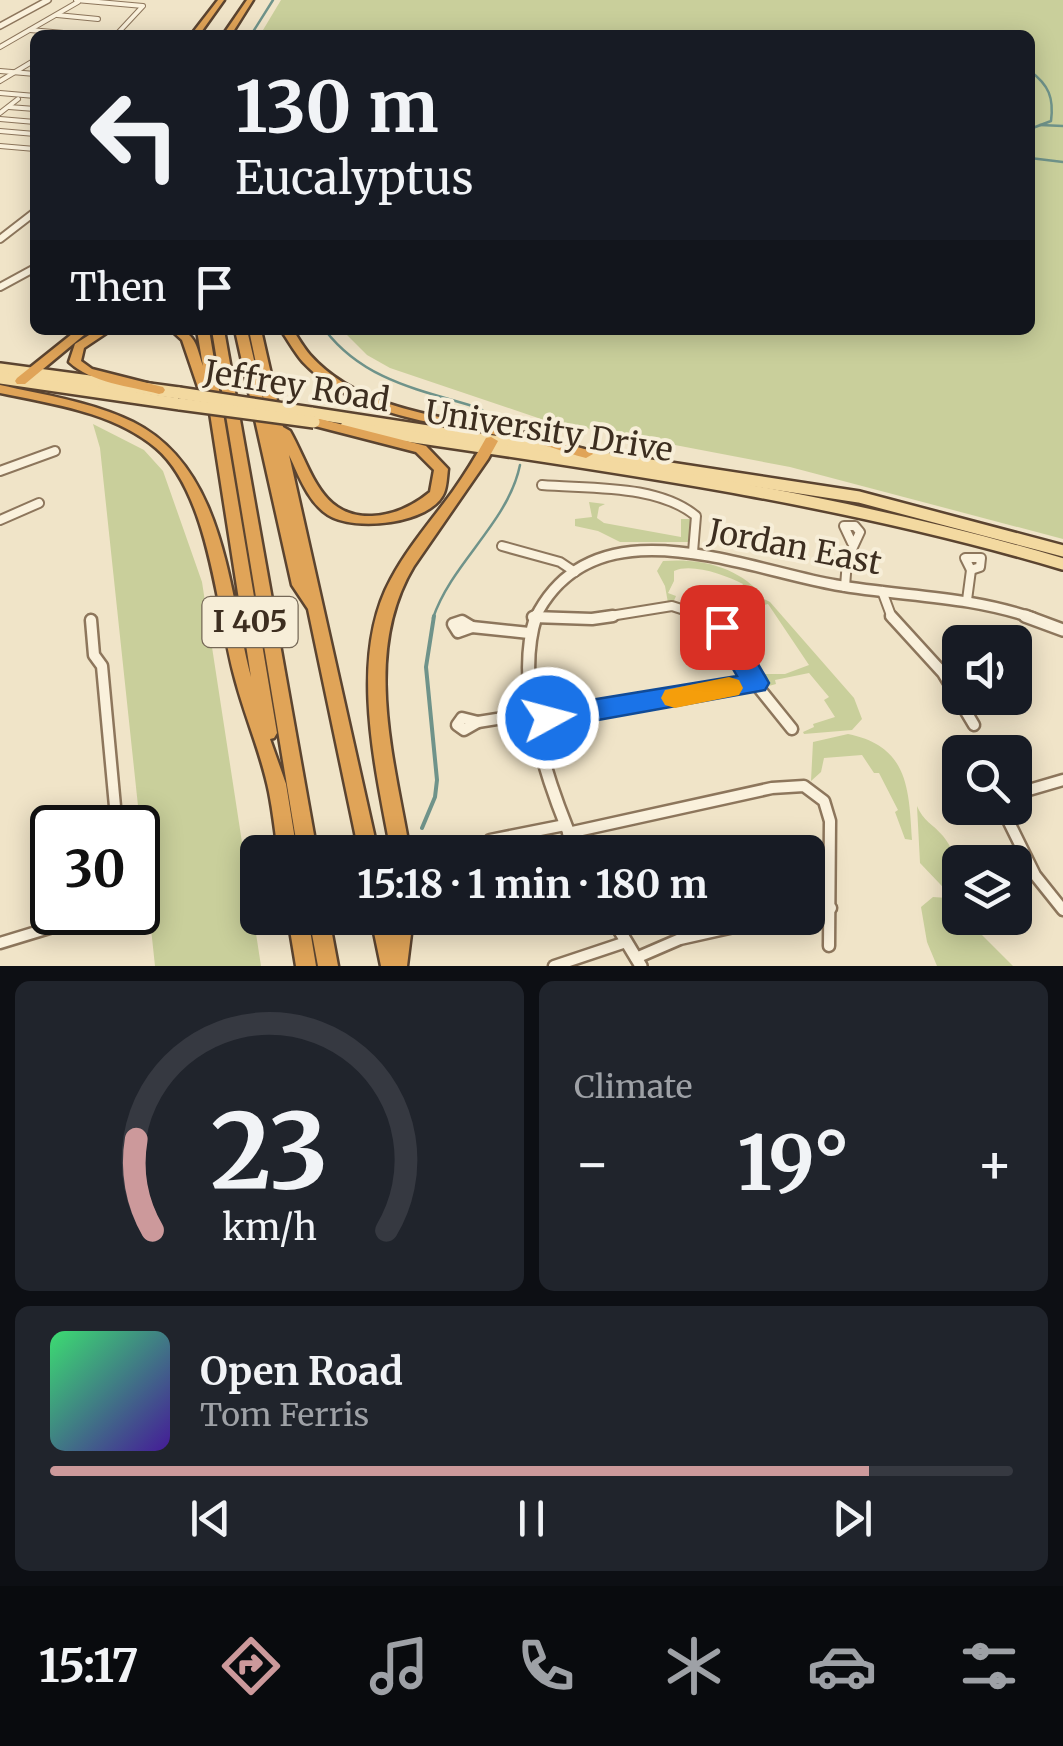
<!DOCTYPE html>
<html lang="en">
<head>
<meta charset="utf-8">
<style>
  body { margin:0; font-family:Merriweather,serif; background:#20242c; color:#f1f3f6; height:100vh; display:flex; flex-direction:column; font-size:38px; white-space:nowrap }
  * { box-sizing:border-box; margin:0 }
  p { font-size:32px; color:#9ea1a6 }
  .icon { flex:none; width:55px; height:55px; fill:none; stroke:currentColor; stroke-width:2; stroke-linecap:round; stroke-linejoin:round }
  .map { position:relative; height:966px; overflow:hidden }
  .side { display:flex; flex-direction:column; gap:15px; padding:15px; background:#0d0f14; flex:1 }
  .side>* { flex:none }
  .hud { position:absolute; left:30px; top:30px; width:1005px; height:305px; border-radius:15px; box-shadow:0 5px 25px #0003; background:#171b24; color:#f1f3f6; overflow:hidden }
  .controls { position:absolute; left:942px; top:625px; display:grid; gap:20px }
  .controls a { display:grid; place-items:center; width:90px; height:90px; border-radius:15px; background:#171b24; box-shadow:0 5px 25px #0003; font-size:50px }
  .speed { position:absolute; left:30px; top:805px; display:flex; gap:20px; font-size:50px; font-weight:700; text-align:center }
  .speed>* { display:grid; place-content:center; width:130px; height:130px; border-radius:50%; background:#171b24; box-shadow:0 5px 25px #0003; line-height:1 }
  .speed .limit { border:5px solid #111; border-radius:15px; background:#fff; color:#111 }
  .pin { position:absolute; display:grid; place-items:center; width:85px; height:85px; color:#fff; margin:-42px; border-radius:20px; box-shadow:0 5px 15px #0006 }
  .me { position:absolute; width:110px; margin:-55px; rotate:83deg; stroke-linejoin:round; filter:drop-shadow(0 0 8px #0008) }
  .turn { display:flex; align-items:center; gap:35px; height:210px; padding:0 40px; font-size:45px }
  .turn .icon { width:130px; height:130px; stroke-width:2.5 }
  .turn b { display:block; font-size:70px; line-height:85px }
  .then { display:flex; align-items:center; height:95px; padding:0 40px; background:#0003; gap:20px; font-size:38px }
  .big { font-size:75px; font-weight:700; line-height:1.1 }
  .side .tile { flex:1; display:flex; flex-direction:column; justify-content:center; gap:15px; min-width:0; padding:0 35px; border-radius:15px; background:#20242c }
  .side .dial { align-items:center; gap:0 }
  .dial svg { height:260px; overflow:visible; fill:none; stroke:#363941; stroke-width:7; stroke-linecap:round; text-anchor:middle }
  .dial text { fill:#f1f3f6; stroke:none }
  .song { display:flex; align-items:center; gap:30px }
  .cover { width:120px; height:120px; border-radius:15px; background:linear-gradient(135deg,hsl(140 70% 55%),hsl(260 70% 35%)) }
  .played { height:10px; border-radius:5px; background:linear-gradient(90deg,#cc999b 85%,#363941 85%) }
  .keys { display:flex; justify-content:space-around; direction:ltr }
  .heat { display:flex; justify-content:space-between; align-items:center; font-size:55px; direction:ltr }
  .side .tiles { flex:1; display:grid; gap:15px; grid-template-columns:1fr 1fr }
  .tile:last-child { grid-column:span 2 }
  .trip { position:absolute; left:240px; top:835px; width:585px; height:100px; border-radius:15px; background:#171b24; box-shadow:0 5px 25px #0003; font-weight:700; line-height:100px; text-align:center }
  .dock { display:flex; height:160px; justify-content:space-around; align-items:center; background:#090b0e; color:#9ea1a6 }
  .dock .icon { width:70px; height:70px }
  .dock .on { color:#cc999b }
  .dock b { font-size:45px; color:#f1f3f6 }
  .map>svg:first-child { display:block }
</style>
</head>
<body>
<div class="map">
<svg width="1063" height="966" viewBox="0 0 1063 966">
  <rect width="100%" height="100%" fill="#f0e4c8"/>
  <!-- green -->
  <g fill="#c9cf9b">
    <polygon points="281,0 1063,0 1063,539 790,467 544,420 390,368 367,355 342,330 1030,330 1030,35 260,35"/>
    <polygon points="93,424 144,450 163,471 202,582 261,966 155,966 100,448"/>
    <polygon points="589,502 605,504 599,507 597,518 604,523 681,537 681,519 690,519 691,542 620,542 598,531 575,526 575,519 592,517"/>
    <path d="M663,561C699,558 736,566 760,593L726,612L743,584C725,575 692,563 674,571V581L668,593L676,596L673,603H668L665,586L657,571Z"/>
    <polygon points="760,597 770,602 854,698 862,719 852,730 804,734 803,732 814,727 813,724 835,717 824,700 829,697 809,673 775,680 776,684 765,687 759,674 785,674 809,665 768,604 729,613"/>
    <path d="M848,734C908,746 909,788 912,840L905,839L895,812L898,810L879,773H874L862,755L824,758L821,772L811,781L813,742Z"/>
    <path d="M917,806C923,821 933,824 943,836C960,857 960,880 960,905L920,863Z"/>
    <polygon points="933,897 947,898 960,918 965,918 1013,966 937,966 927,942 921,907"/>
  </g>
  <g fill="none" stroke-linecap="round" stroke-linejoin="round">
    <!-- stream-far1 -->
    <g stroke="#6f938a" stroke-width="2.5">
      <polyline points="251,35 273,0"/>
      <path d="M1030,71C1049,85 1054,98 1051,121L1030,129"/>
      <polyline points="1040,125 1063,126"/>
      <polyline points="1030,158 1063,162"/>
      <path d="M325,330C364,381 421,390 479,408L492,417"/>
      <path d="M433,618C452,562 508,523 520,465"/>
    </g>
    <!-- stream -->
    <polyline stroke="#6f938a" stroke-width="4" points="422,828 435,797 437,780 426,667 434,616"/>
    <!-- minor-far3 casing -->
    <g stroke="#8d765c" stroke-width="6">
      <g id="minor-far3">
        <polyline points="76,0 143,6 116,35"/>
        <polyline points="57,15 98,19"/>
        <polyline points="30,30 86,35"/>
        <polyline points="0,47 78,2"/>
        <polyline points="0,71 35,74"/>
        <polyline points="0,81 35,60"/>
        <polyline points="0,93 35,96"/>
        <polyline points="9,107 35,109"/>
        <polyline points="0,113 18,99"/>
        <polyline points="0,119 35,122"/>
        <polyline points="0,131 35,134"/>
        <polyline points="0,146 35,149"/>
      </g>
    </g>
    <!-- minor-far2 casing -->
    <g stroke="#8d765c" stroke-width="10">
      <g id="minor-far2">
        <polyline points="0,239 35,212"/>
        <polyline points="0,287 35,268"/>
      </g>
    </g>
    <!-- minor-far1 casing -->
    <g stroke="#8d765c" stroke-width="12">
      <g id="minor-far1">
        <polyline points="0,471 55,451"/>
        <path d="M542,485C590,489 657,484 696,516L693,552"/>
        <polyline points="0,520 39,503"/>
        <polyline points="502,546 560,562 575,572"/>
        <polygon points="965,558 981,558 980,567 971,570"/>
        <polyline points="845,587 847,560 860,532 855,526 844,526 852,543"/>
        <polyline points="882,591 892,618"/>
        <polyline points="967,600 971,570"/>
        <polyline points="533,617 563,618"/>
        <polyline points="598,618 672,606 709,618"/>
      </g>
    </g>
    <!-- minor casing -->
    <g stroke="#8d765c" stroke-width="15">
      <g id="minor">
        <polyline points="705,616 722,627 755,683 792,729"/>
        <polyline points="891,616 943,673 974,725"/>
        <polyline points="533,617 592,619 613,616"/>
        <polyline points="91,620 94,655 102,666 117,828"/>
        <polygon points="462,621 472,627 458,632 453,624"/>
        <polyline points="472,627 529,633"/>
        <polygon points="462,718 478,722 464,730 457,725"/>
        <polyline points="536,720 755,683"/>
        <polyline points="478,722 534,713"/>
        <polyline points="1015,794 1063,780"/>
        <polyline points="1002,808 1035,875 1063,910"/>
        <polyline points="568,833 772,788 804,786 824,801 830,821 829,946"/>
        <polyline points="490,840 565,825"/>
        <polyline points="808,909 831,908"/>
        <polyline points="0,943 102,912"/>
        <polyline points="636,958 680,939 774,918"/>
        <polyline points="554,966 626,942"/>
      </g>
    </g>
    <!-- tertiary-far2 casing -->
    <g stroke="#8d765c" stroke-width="8">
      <polyline id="tertiary-far2" points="0,26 48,0"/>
    </g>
    <!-- tertiary-far1 casing -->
    <g stroke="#8d765c" stroke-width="14">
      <path id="tertiary-far1" d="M535,618C593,500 743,569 836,585C904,597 965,595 1033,618"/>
    </g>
    <!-- tertiary casing -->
    <g stroke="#8d765c" stroke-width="16">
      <g id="tertiary">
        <path d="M536,616C513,687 548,785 577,852"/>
        <polyline points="1025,616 1063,630"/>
        <polyline points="612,918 641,966"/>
      </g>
    </g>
    <!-- primary casing -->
    <g stroke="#5b4430" stroke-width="16">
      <g id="primary">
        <polyline points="0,369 179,393"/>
        <polyline points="0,378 180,404"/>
        <polyline points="311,413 859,497 1063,551"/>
        <path d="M346,427C588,463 828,494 1063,564"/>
      </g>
    </g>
    <!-- motorway casing -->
    <g stroke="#5b4430" stroke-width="5">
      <g id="motorway">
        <polygon points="218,0 224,0 199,35 191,35"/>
        <polygon points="247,0 253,0 231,35 223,35"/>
        <polygon points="77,330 90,330 25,384 17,384 15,381 17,378"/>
        <path d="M97,330H111L84,348L81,361L92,369L163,387L165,390L163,393L159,394C130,386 91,383 69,362L75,344Z"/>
        <path d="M171,330C196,330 196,346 203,366L197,330H209L277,733L274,738L270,739L286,784L297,852H278C275,832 273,812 269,792C261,752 244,715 234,675C217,611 209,493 156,448C113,412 53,404 0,393V385C45,395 92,402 133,422C225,468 228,589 251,677L208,400L201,396L182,340Z"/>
        <polygon points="212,330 224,330 317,852 298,852"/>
        <path d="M235,330H247L268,420L249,330H261L283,427L290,431C311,468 320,518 372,516C394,515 413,506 430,492L434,470L416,452L315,426L314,423L315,420L320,419L426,446L448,469C447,476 447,486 444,493C431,524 354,532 328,515C308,502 299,476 289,455L378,852H359L308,609L292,585Z"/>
        <path d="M281,330H293C298,338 304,348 310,355C361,412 447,417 516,431C542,436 566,444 591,451L593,454L586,458C563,452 542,443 519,439C446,424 357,419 303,362C295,353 288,340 281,330Z"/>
        <path d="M491,437L498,441L488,459L414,566C362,652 394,759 410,852H391C376,770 348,657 391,579C408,547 432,520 453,491C465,474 476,456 486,438Z"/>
        <polygon points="288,918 308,918 316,966 296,966"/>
        <polygon points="309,918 329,918 338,966 318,966"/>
        <polygon points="371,918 391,918 392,924 393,918 413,918 407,966 381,966"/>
      </g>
    </g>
    <!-- minor-far3 -->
    <use href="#minor-far3" stroke="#faf1dc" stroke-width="4"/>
    <!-- minor-far2 -->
    <use href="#minor-far2" stroke="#faf1dc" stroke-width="6"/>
    <!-- minor-far1 -->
    <use href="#minor-far1" stroke="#faf1dc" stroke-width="8"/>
    <!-- minor -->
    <use href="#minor" stroke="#faf1dc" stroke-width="10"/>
    <!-- tertiary-far2 -->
    <use href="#tertiary-far2" stroke="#faf1dc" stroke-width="5"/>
    <!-- tertiary-far1 -->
    <use href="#tertiary-far1" stroke="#faf1dc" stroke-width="9"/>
    <!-- tertiary -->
    <use href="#tertiary" stroke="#faf1dc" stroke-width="11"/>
    <!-- primary -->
    <use href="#primary" stroke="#f3d9a0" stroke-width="11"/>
    <!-- motorway -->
    <use href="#motorway" fill="#e0a458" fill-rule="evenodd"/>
    <!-- primary-bridge casing -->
    <g stroke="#5b4430" stroke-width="16" stroke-linecap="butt">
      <g id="primary-bridge">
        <polyline points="179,393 311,413"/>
        <polyline points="180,404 314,422"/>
      </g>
    </g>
    <!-- primary-bridge -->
    <use href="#primary-bridge" stroke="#f3d9a0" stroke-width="11"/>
  </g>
  <!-- route -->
  <polygon fill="#1a73e8" stroke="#114b97" stroke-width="2.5" points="722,618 732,620 765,676 769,683 765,690 548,729 537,726 533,718 537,710 548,707 737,676 709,627 713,620"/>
  <!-- slow -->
  <polygon fill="#f59e0b" points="729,677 739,680 743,688 739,695 675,708 665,705 661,698 665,690"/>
  <g text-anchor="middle" stroke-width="8" stroke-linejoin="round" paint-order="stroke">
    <!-- shield labels -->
    <rect fill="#f7eed8" stroke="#756857" stroke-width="2.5" x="202.5" y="597" width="95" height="50" rx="8"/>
    <g font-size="30" font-weight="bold" fill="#3d2e20">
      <text x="250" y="632">I 405</text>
    </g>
    <!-- street labels -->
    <g font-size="32" fill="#3d2e20" stroke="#f7eed8">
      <text transform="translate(297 386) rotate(9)" y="11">Jeffrey Road</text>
      <text transform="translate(549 431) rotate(9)" y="11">University Drive</text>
      <text transform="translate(795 547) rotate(11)" y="11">Jordan East</text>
    </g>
  </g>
</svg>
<div class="controls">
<a><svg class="icon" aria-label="sound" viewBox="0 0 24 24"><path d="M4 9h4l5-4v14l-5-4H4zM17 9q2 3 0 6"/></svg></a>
<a><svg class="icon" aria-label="search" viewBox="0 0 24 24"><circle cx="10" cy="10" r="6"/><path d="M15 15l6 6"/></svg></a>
<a><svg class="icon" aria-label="layers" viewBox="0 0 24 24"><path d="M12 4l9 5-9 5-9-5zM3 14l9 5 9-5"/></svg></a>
</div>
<div class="speed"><div class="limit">30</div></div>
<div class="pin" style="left:722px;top:627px;background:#d93025"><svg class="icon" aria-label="arrive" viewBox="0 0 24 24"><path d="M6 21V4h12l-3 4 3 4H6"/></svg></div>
<svg class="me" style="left:548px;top:718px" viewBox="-20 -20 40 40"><circle r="17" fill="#1a73e8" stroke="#fff" stroke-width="3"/><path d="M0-11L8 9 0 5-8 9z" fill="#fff"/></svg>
<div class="trip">15:18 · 1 min · 180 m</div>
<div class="hud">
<div class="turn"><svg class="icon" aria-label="left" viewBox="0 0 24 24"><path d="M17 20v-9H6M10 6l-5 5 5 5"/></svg><div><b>130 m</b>Eucalyptus</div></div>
<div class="then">Then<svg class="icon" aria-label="arrive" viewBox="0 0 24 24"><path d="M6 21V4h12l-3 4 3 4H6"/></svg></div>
</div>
</div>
<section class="side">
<div class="tiles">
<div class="tile dial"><svg viewBox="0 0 100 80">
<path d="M14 69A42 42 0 1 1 86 69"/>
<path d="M14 69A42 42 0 0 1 9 41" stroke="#cc999b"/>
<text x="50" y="56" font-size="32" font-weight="700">23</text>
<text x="50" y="72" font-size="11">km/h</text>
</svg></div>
<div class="tile"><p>Climate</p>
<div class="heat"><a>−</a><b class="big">19°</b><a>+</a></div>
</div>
<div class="tile">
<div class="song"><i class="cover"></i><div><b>Open Road</b><p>Tom Ferris</p></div></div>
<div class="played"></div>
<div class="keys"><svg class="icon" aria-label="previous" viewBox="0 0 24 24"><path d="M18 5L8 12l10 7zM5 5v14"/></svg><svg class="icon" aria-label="pause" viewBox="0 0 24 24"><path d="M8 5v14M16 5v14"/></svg><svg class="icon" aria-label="next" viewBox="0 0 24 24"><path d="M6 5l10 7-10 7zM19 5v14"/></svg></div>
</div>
</div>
</section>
<nav class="dock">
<b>15:17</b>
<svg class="icon on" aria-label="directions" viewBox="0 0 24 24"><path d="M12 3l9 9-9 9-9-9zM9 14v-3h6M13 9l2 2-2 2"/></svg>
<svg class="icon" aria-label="music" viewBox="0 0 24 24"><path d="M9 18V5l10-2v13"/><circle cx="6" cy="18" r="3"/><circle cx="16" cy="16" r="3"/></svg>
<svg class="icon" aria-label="phone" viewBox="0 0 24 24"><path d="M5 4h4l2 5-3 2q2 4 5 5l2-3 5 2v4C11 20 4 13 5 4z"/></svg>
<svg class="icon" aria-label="climate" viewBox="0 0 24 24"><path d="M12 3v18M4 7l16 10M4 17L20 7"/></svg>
<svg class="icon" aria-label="car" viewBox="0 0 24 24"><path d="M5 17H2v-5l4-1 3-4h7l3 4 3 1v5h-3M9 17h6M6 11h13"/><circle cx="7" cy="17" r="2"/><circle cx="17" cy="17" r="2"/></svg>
<svg class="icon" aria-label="filters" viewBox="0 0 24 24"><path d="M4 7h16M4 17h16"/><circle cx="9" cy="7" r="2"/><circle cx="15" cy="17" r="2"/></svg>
</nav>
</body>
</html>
